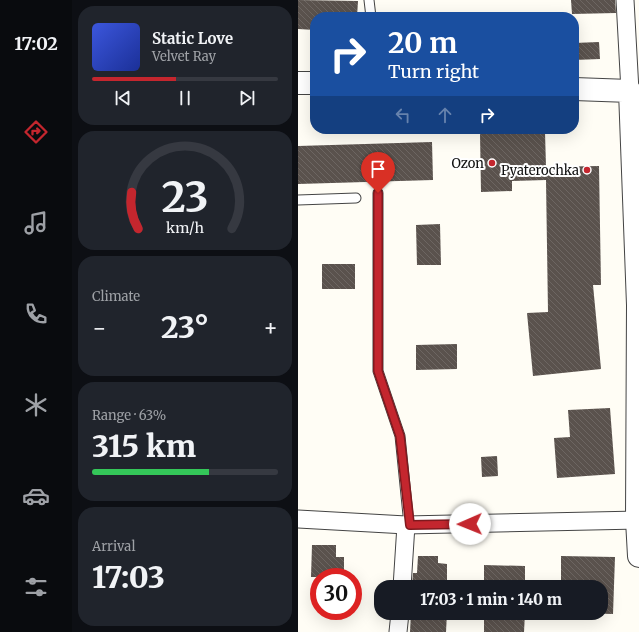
<!DOCTYPE html>
<html lang="en">
<head>
<meta charset="utf-8">
<style>
  body { margin:0; font-family:Merriweather,serif; background:#20242c; color:#f1f3f6; height:100vh; display:flex; flex-direction:column; font-size:15px; white-space:nowrap }
  * { box-sizing:border-box; margin:0 }
  p { font-size:13px; color:#9ea1a6 }
  .icon { flex:none; width:22px; height:22px; fill:none; stroke:currentColor; stroke-width:2; stroke-linecap:round; stroke-linejoin:round }
  .map { position:relative; flex:1; overflow:hidden }
  .drawer { display:flex; flex-direction:column; gap:6px; padding:6px; background:#0d0f14; width:226px }
  .drawer>* { flex:none }
  .hud { position:absolute; left:12px; top:12px; width:269px; height:122px; border-radius:16px; box-shadow:0 4px 16px #0002; background:#1a4fa0; color:#fff; overflow:hidden }
  .speed { position:absolute; left:12px; top:568px; display:flex; gap:8px; font-size:20px; font-weight:700; text-align:center }
  .speed>* { display:grid; place-content:center; width:52px; height:52px; border-radius:50%; background:#171b24; box-shadow:0 4px 16px #0002; line-height:1 }
  .speed .limit { border:6px solid #d22; background:#fff; color:#111 }
  .pin { position:absolute; display:grid; place-items:center; width:34px; height:34px; color:#fff; margin:-41px -17px; border-radius:50% 50% 50% 0; rotate:-45deg; box-shadow:0 0 4px #0007 }
  .pin .icon { rotate:45deg }
  .me { position:absolute; width:44px; margin:-22px; rotate:269deg; stroke-linejoin:round; filter:drop-shadow(0 0 3px #0008) }
  .turn { display:flex; align-items:center; gap:14px; height:84px; padding:0 12px; font-size:18px }
  .turn .icon { width:52px; height:52px; stroke-width:2.5 }
  .turn b { display:block; font-size:28px; line-height:34px }
  .lanes { display:flex; align-items:center; height:38px; padding:0 12px; background:#0003; justify-content:center; gap:20px; direction:ltr }
  .lanes .off { opacity:.35 }
  .big { font-size:30px; font-weight:800; line-height:1.1 }
  .drawer .tile { flex:1; display:flex; flex-direction:column; justify-content:center; gap:6px; min-width:0; padding:0 14px; border-radius:16px; background:#20242c }
  .drawer .dial { align-items:center; gap:0 }
  .dial svg { height:104px; overflow:visible; fill:none; stroke:#363941; stroke-width:7; stroke-linecap:round; text-anchor:middle }
  .dial text { fill:#f1f3f6; stroke:none }
  .song { display:flex; align-items:center; gap:12px }
  .cover { width:48px; height:48px; border-radius:6px; background:linear-gradient(135deg,hsl(230 70% 55%),hsl(230 70% 35%)) }
  .played { height:4px; border-radius:2px; background:linear-gradient(90deg,#c4262e 45%,#363941 45%) }
  .keys { display:flex; justify-content:space-around; direction:ltr }
  .heat { display:flex; justify-content:space-between; align-items:center; font-size:22px; direction:ltr }
  .charge { height:6px; border-radius:3px; background:linear-gradient(90deg,#34c759 63%,#363941 0) }
  .trip { position:absolute; left:76px; top:580px; width:234px; height:40px; border-radius:16px; background:#171b24; box-shadow:0 4px 16px #0002; font-weight:800; line-height:40px; text-align:center }
  main { display:flex; flex:1; min-height:0 }
  .tabs { display:flex; flex-direction:column; width:72px; justify-content:space-around; align-items:center; background:#090b0e; color:#9ea1a6 }
  .tabs .icon { width:28px; height:28px }
  .tabs .active { color:#c4262e }
  .tabs b { font-size:18px; color:#f1f3f6 }
  .map>svg:first-child { display:block }
</style>
</head>
<body>
<main>
<nav class="tabs">
<b>17:02</b>
<svg class="icon active" aria-label="directions" viewBox="0 0 24 24"><path d="M12 3l9 9-9 9-9-9zM9 14v-3h6M13 9l2 2-2 2"/></svg>
<svg class="icon" aria-label="music" viewBox="0 0 24 24"><path d="M9 18V5l10-2v13"/><circle cx="6" cy="18" r="3"/><circle cx="16" cy="16" r="3"/></svg>
<svg class="icon" aria-label="phone" viewBox="0 0 24 24"><path d="M5 4h4l2 5-3 2q2 4 5 5l2-3 5 2v4C11 20 4 13 5 4z"/></svg>
<svg class="icon" aria-label="climate" viewBox="0 0 24 24"><path d="M12 3v18M4 7l16 10M4 17L20 7"/></svg>
<svg class="icon" aria-label="car" viewBox="0 0 24 24"><path d="M5 17H2v-5l4-1 3-4h7l3 4 3 1v5h-3M9 17h6M6 11h13"/><circle cx="7" cy="17" r="2"/><circle cx="17" cy="17" r="2"/></svg>
<svg class="icon" aria-label="filters" viewBox="0 0 24 24"><path d="M4 7h16M4 17h16"/><circle cx="9" cy="7" r="2"/><circle cx="15" cy="17" r="2"/></svg>
</nav>
<section class="drawer">
<div class="tile">
<div class="song"><i class="cover"></i><div><b>Static Love</b><p>Velvet Ray</p></div></div>
<div class="played"></div>
<div class="keys"><svg class="icon" aria-label="previous" viewBox="0 0 24 24"><path d="M18 5L8 12l10 7zM5 5v14"/></svg><svg class="icon" aria-label="pause" viewBox="0 0 24 24"><path d="M8 5v14M16 5v14"/></svg><svg class="icon" aria-label="next" viewBox="0 0 24 24"><path d="M6 5l10 7-10 7zM19 5v14"/></svg></div>
</div>
<div class="tile dial"><svg viewBox="0 0 100 80">
<path d="M14 69A42 42 0 1 1 86 69"/>
<path d="M14 69A42 42 0 0 1 9 41" stroke="#c4262e"/>
<text x="50" y="56" font-size="32" font-weight="700">23</text>
<text x="50" y="72" font-size="11">km/h</text>
</svg></div>
<div class="tile"><p>Climate</p>
<div class="heat"><a>−</a><b class="big">23°</b><a>+</a></div>
</div>
<div class="tile"><p>Range · 63%</p><b class="big">315 km</b><div class="charge"></div></div>
<div class="tile"><p>Arrival</p><b class="big">17:03</b></div>
</section>
<div class="map">
<svg width="341" height="632" viewBox="0 0 341 632">
  <defs>
    <pattern id="building-back-hatch" width="6" height="6" patternUnits="userSpaceOnUse"><rect width="6" height="6" fill="#5a524d"/><path d="M-1 5l2 2M0 0l6 6M5-1l2 2" fill="none" stroke="#6d6662"/></pattern>
  </defs>
  <rect width="100%" height="100%" fill="#fffdf5"/>
  <!-- building -->
  <g fill="url(#building-back-hatch)">
    <polygon points="0,0 60,1 59,17 17,17 17,30 0,29"/>
    <polygon points="273,0 317,0 318,13 274,14"/>
    <polygon points="301,42 302,59 276,60 276,43"/>
    <polygon points="247,132 248,167 301,166 303,285 295,285 303,369 235,376 229,313 250,312 248,180 214,181 214,191 183,192 182,133"/>
    <polygon points="134,142 135,180 0,184 0,146"/>
    <polygon points="142,224 143,265 119,265 118,225"/>
    <rect x="24" y="264" width="33" height="25"/>
    <polygon points="159,344 159,369 118,370 118,345"/>
    <polygon points="312,408 317,474 259,478 256,438 272,437 270,410"/>
    <polygon points="199,456 200,476 184,477 183,457"/>
    <polygon points="14,545 38,545 38,557 46,557 46,577 13,577"/>
    <polygon points="120,556 140,556 140,563 149,564 149,587 114,587 115,573 119,573"/>
    <polygon points="263,556 317,557 315,614 269,613 303,613 303,587 263,587"/>
    <polygon points="186,565 227,566 227,587 186,587"/>
    <polygon points="113,613 149,613 148,632 112,632"/>
    <polygon points="186,613 227,613 226,632 186,632"/>
  </g>
  <g fill="none" stroke-linecap="round" stroke-linejoin="round">
    <!-- service casing -->
    <g stroke="#444" stroke-width="11">
      <g id="service">
        <polyline points="71,0 73,17"/>
        <polyline points="80,193 80,371 102,436 111,525"/>
        <polyline points="0,200 58,198"/>
      </g>
    </g>
    <!-- minor casing -->
    <g stroke="#444" stroke-width="19">
      <g id="minor">
        <polyline points="327,0 332,91"/>
        <polyline points="0,519 108,525 341,520"/>
        <polyline points="104,587 108,525"/>
        <polyline points="100,632 102,613"/>
      </g>
    </g>
    <!-- tertiary casing -->
    <g stroke="#444" stroke-width="24">
      <g id="tertiary">
        <polyline points="0,83 17,83"/>
        <polyline points="276,89 332,91 340,305 339,520 341,556"/>
      </g>
    </g>
    <!-- service -->
    <use href="#service" stroke="#fff" stroke-width="9"/>
    <!-- minor -->
    <use href="#minor" stroke="#fff" stroke-width="17"/>
    <!-- tertiary -->
    <use href="#tertiary" stroke="#fff" stroke-width="22"/>
  </g>
  <g fill="none" stroke-linecap="round" stroke-linejoin="round">
    <!-- route casing -->
    <g stroke="#7f191e" stroke-width="10">
      <polyline id="route" points="80,193 80,371 102,436 112,525 172,524"/>
    </g>
    <!-- route -->
    <use href="#route" stroke="#c4262e" stroke-width="7"/>
  </g>
  <!-- markers -->
  <g fill="#c4262e" stroke="#fff" stroke-width="1.5">
    <circle cx="194" cy="163" r="4"/>
    <circle cx="289" cy="170" r="4"/>
  </g>
  <g text-anchor="middle" stroke-width="4" stroke-linejoin="round" paint-order="stroke">
    <!-- poi labels -->
    <g font-size="13" fill="#111" stroke="#fff" text-anchor="end">
      <text x="186" y="168">Ozon</text>
      <text x="281" y="175">Pyaterochka</text>
    </g>
  </g>
</svg>
<div class="speed"><div class="limit">30</div></div>
<div class="pin" style="left:80px;top:193px;background:#d93025"><svg class="icon" aria-label="arrive" viewBox="0 0 24 24"><path d="M6 21V4h12l-3 4 3 4H6"/></svg></div>
<svg class="me" style="left:172px;top:524px" viewBox="-20 -20 40 40"><circle r="19" fill="#fff"/><path d="M0-13L10 11 0 6-10 11z" fill="#c4262e"/></svg>
<div class="trip">17:03 · 1 min · 140 m</div>
<div class="hud">
<div class="turn"><svg class="icon" aria-label="right" viewBox="0 0 24 24"><path d="M7 20v-9h11M14 6l5 5-5 5"/></svg><div><b>20 m</b>Turn right</div></div>
<div class="lanes"><svg class="icon off" aria-label="left" viewBox="0 0 24 24"><path d="M17 20v-9H6M10 6l-5 5 5 5"/></svg><svg class="icon off" aria-label="ahead" viewBox="0 0 24 24"><path d="M12 20V5M6 11l6-6 6 6"/></svg><svg class="icon" aria-label="right" viewBox="0 0 24 24"><path d="M7 20v-9h11M14 6l5 5-5 5"/></svg></div>
</div>
</div>
</main>
</body>
</html>
